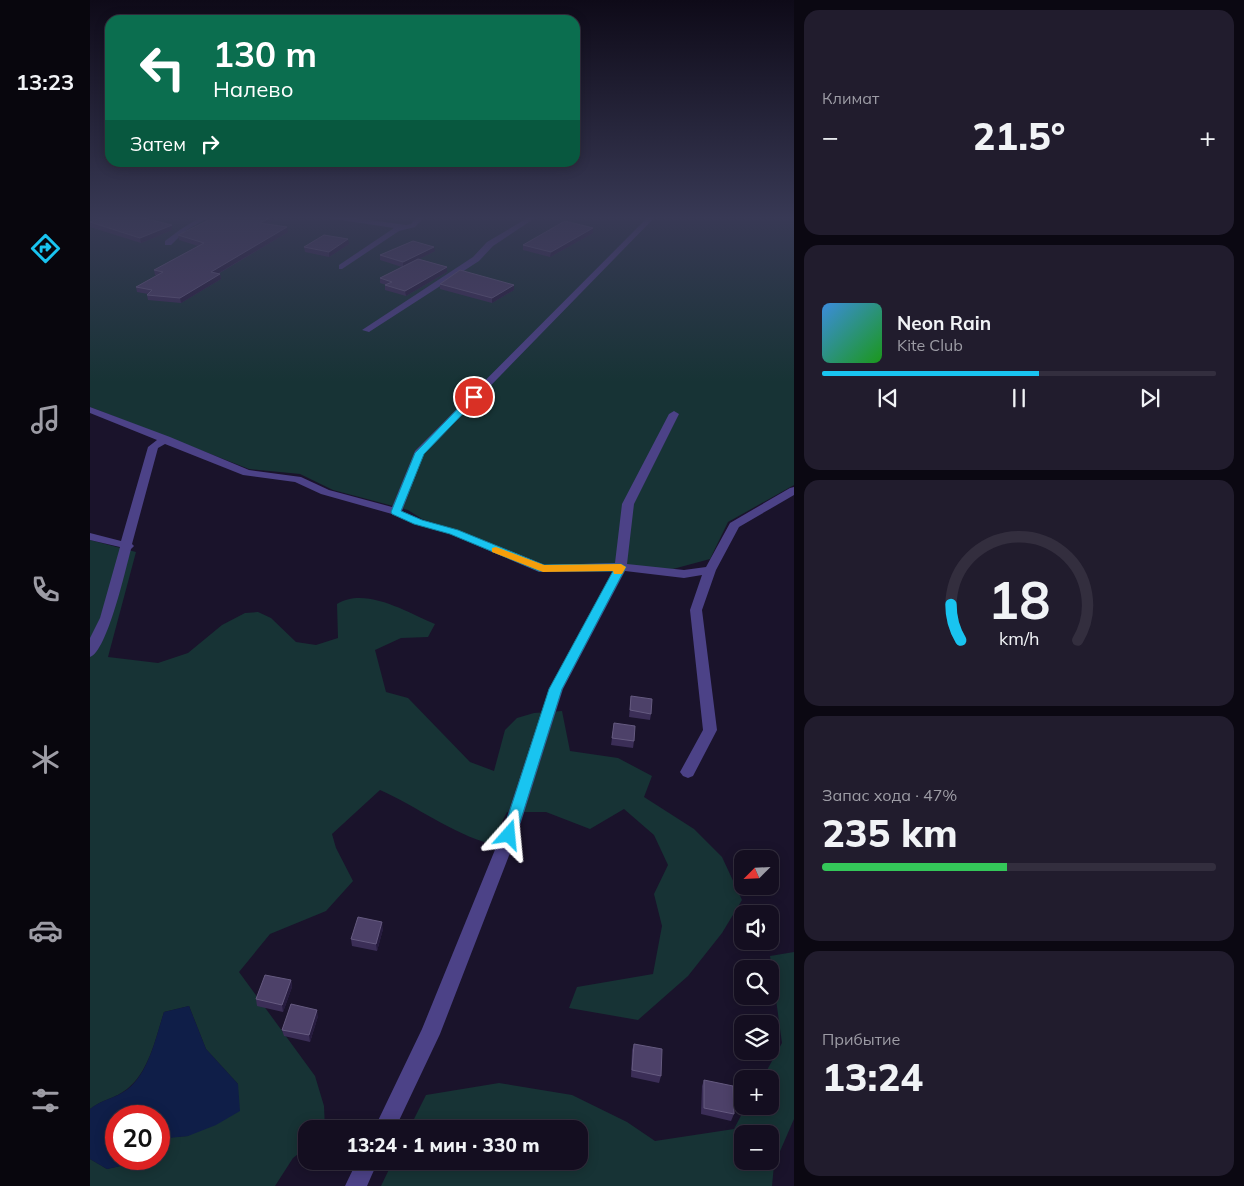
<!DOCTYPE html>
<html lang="ru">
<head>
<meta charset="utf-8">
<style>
  body { margin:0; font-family:Mulish,sans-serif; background:#211c2d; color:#f1f3f6; height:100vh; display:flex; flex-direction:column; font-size:19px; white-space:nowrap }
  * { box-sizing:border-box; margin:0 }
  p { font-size:16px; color:#9d9ca5 }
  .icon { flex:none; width:28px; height:28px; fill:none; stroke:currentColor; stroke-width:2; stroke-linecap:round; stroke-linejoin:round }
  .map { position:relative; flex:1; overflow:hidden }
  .details { display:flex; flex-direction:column; gap:10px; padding:10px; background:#0b0812; width:450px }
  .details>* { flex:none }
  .banner { position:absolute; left:15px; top:15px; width:475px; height:152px; border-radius:15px; box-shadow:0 2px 12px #0003,0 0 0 1px #332e3e; background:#0b6e4f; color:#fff; overflow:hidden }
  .needle { width:32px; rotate:246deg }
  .buttons { position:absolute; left:644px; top:850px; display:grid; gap:10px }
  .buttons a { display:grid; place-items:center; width:45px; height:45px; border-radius:10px; background:#140e20; box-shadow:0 2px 12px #0003,0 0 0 1px #332e3e; font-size:25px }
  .speed { position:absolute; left:15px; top:1105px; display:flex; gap:10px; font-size:25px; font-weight:700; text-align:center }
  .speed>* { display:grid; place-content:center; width:65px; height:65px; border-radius:50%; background:#140e20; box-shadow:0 2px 12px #0003,0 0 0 1px #332e3e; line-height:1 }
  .speed .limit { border:8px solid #d22; background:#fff; color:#111 }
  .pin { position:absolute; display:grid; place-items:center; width:42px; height:42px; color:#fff; margin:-21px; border:2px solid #fff; border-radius:50%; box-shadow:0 1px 5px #0007 }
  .me { position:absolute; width:55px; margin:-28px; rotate:18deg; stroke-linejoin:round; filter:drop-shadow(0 0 4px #0008) }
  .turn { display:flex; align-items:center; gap:18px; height:105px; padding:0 25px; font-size:22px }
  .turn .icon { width:65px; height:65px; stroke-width:2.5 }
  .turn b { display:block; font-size:35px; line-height:42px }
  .then { display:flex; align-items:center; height:48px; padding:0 25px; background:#0003; gap:10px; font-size:19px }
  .big { font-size:38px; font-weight:800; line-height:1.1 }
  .details .widget { flex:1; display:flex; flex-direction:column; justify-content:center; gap:8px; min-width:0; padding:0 18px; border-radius:15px; background:#211c2d }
  .details .dial { align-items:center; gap:0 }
  .dial svg { height:130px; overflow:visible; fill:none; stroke:#332e3e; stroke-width:7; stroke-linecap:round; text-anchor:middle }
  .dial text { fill:#f1f3f6; stroke:none }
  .song { display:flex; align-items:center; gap:15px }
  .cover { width:60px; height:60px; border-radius:8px; background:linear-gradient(135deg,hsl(210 70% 55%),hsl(120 70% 35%)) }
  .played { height:5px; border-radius:2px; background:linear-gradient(90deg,#19c4f0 55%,#332e3e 55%) }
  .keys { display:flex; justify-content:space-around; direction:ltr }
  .heat { display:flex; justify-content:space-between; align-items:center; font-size:28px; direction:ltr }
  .charge { height:8px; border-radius:4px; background:linear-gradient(90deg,#34c759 47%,#332e3e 0) }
  .trip { position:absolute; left:208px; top:1120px; width:290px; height:50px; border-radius:15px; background:#140e20; box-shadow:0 2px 12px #0003,0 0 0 1px #332e3e; font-weight:800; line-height:50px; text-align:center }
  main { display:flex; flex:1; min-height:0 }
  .dock { display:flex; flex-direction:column; width:90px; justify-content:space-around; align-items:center; background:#08060d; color:#9d9ca5 }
  .dock .icon { width:35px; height:35px }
  .dock .current { color:#19c4f0 }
  .dock b { font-size:22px; color:#f1f3f6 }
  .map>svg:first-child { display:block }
</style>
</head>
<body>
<main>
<nav class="dock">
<b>13:23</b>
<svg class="icon current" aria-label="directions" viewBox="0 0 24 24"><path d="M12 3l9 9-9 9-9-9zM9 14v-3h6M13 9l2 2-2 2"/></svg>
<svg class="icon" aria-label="music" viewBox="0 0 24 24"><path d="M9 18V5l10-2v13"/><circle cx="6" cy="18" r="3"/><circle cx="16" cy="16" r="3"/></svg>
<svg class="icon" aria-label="phone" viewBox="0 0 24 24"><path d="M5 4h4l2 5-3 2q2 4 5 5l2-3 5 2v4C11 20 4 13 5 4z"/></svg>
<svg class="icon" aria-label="climate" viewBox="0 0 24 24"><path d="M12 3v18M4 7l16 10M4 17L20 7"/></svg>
<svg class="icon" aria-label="car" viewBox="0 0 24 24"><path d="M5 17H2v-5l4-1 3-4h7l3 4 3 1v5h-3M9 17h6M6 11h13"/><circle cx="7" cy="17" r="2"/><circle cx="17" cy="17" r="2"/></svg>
<svg class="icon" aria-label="filters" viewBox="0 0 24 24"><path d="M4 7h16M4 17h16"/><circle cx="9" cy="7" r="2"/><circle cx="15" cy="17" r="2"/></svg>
</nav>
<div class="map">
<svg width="704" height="1186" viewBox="0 0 704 1186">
  <rect width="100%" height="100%" fill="#1a132b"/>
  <!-- green -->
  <g fill="#173335" fill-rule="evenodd">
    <polygon points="0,216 704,216 704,485 638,522 620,559 583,569 456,567 367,530 332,519 318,510 243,490 210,474 159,469 0,407"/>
    <path d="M0,540L46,552L18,657L68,663L98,653L132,625L155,613L168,612L181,618L206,642L226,645L248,638L247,604C276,586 318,613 345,624L338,637L311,638L285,650L296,692L318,698L380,762L404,771L415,730L427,718L444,713L472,711L480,751L528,758L562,776L554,797L604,829L632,857L652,900L632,933L598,976L548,1020L479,1008L487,987L563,974L572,926L564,894L578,865L564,835L534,809L500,829L456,812H417L401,844C361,833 328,807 290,790L242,834L246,848L263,881L236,911L180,934L149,972L225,1076L234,1106L235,1129H216V1148L203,1158L185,1186H0V1159L17,1169L48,1162L51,1159H69L70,1138L98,1136L148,1084L116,1049L99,1006L74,1012C66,1037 59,1072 37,1089C26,1098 11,1100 0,1109Z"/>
    <path d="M704,952V1119L684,1165L682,1186H291L303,1161H489V1129H319L336,1095L409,1083L482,1095L537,1122L565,1141L644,1129L656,1106H680V1079H672L692,1043L680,956ZM652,1134H680V1161H652Z"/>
  </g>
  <!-- water -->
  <path fill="#0f1e48" d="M99,1006L116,1049L148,1084L150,1111L126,1125L98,1136L69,1139V1116H26V1159H51L48,1162L17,1169L0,1159V1109C11,1100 26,1098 38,1089C59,1072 66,1037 74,1012Z"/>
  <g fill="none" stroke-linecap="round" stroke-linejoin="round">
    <!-- minor -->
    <g fill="#4c4287" fill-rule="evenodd">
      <polygon points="113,216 121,216 95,231 81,245 75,245 75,241 91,229"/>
      <polygon points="235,216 251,216 316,225 321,224 328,216 335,216 325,227 309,231 252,269 249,269 249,265 304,228 238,218"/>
      <polygon points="441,216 448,216 403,246 389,261 279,332 272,330 383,257 397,242"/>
      <path d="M559,216H566L334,454L312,511L332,520L368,530L455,565L525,563L532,504L579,414L584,411L589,414L544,504L537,564L594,570L616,567L640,523L700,488L704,487V495L649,527L626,570L612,610L627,730L603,776L598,778L593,776L590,772L613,730L600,610L612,575L594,578L535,571L473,689L427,835L350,1034L305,1129H284L332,1029L411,835L459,689L523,571L449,572L360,534L324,524L302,514L231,494L205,482L153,475L75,444L68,448L42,544L44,546L41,549C36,568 17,652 0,657V638L10,618L30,547L0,540V533L31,541L58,447L67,440L0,413V407L80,437L159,470L211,477L239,490L302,507L325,451Z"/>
      <polygon points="267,1161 288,1161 277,1186 255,1186"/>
    </g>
  </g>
  <!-- wall -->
  <g fill="#3b2e57">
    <polygon points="127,216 191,216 177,224 198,232 128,274 130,274 131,279 91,303 58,300 57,295 58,294 47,292 46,287 67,275 65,275 64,270 108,246 89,240 88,235"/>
    <polygon points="0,222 82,225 82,230 51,243 0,227"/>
    <polygon points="503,233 460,257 433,250 433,245"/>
    <polygon points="259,244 239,257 215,252 214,247"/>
    <polygon points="345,251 329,259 357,267 357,272 316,296 295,290 295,285 296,285 290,283 290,278 312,267 290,260 290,255"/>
    <polygon points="350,284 424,290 402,303 350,289"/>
    <polygon points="541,696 561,714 560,720 539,717"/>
    <polygon points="524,723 544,741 543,748 521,745"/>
    <polygon points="293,929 287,951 262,946 261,939"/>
    <polygon points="201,980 202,987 193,1012 167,1006 166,999"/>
    <polygon points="228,1016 220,1042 194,1036 192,1030"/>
    <polygon points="544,1044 571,1076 569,1083 541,1077 542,1050"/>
    <polygon points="614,1080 644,1114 641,1121 611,1114 612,1086"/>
  </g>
  <!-- shaded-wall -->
  <g fill="#261b3e">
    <polygon points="183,216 191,216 171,227 170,223"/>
    <polygon points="82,225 82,230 51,243 50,238"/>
    <polygon points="197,227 198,232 122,277 121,272"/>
    <polygon points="503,228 503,233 460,257 461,252"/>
    <polygon points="258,239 259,244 239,257 239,252"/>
    <polygon points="344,247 345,251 313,267 313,262"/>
    <polygon points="357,267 357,272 316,296 315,291"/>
    <polygon points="130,274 131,279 91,303 90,298"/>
    <polygon points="424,285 424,290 402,303 402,298"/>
    <polygon points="292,922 293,929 287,951 286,944"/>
    <polygon points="201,980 202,987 193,1012 192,1005"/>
    <polygon points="227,1010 228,1016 220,1042 219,1035"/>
  </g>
  <!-- building -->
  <g fill="#4d4169" stroke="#655a80">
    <polygon points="16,216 45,216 82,225 50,238 0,222"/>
    <polygon points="127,216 183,216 170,223 197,227 121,272 130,274 90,298 57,295 62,290 46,287 73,272 64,270 114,243 88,235"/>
    <polygon points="475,221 503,228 461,252 433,245"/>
    <polygon points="234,235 258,239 239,252 214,247"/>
    <polygon points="323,241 344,247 313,262 290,255"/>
    <polygon points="328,259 357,267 315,291 295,285 302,282 290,278"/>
    <polygon points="370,270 424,285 402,298 350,284"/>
    <polygon points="541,696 562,699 561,714 540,710"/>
    <polygon points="524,723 545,726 544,741 522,738"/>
    <polygon points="268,917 292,922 286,944 261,939"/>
    <polygon points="175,975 201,980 192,1005 166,999"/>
    <polygon points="201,1004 227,1010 219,1035 192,1030"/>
    <polygon points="544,1044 572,1049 571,1076 542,1070"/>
    <polygon points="614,1080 643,1086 644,1114 614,1108"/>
  </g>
  <!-- sky -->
  <linearGradient id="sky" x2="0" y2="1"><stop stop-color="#0e0a18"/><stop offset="0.57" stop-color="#383955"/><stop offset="1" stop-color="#383955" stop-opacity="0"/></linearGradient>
  <rect width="704" height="382" fill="url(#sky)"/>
  <!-- route -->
  <polygon fill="#19c4f0" stroke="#107f9c" points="381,395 389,397 334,454 311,511 332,520 368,530 454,565 531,564 536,567 472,689 426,835 424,839 419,841 414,839 412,835 459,689 523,571 449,571 360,534 324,524 302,514 301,512 325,453"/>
  <!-- slow -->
  <polygon fill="#f59e0b" points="406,547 454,565 531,564 536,567 532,574 524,574 523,571 453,572 402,552 402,548"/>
</svg>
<div class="buttons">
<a><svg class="needle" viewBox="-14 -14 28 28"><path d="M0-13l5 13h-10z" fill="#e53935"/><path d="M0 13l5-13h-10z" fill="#9d9ca5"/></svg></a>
<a><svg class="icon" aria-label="sound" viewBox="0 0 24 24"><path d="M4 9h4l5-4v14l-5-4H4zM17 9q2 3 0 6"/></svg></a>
<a><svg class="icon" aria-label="search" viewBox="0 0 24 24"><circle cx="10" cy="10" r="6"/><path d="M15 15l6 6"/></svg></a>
<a><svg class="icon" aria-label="layers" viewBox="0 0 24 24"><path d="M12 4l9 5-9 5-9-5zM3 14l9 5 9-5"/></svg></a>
<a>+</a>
<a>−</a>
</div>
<div class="speed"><div class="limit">20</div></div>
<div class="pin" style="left:384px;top:397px;background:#d93025"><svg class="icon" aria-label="arrive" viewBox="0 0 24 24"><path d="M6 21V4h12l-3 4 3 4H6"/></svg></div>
<svg class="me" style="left:419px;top:835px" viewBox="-20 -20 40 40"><path d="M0-17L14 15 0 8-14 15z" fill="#19c4f0" stroke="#fff" stroke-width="4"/></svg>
<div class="trip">13:24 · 1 мин · 330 m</div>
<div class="banner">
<div class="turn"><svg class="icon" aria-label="left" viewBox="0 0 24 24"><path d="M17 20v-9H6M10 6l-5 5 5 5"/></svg><div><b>130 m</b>Налево</div></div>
<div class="then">Затем<svg class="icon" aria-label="right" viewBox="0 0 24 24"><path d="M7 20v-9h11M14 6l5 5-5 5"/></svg></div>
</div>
</div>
<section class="details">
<div class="widget"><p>Климат</p>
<div class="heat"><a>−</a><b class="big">21.5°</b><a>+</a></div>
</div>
<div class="widget">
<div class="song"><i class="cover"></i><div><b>Neon Rain</b><p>Kite Club</p></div></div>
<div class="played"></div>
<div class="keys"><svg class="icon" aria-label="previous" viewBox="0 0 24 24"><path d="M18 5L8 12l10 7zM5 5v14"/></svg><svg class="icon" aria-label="pause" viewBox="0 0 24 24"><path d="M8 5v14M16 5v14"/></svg><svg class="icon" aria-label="next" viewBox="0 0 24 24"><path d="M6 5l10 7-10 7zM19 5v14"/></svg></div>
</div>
<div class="widget dial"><svg viewBox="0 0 100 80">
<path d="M14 69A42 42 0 1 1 86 69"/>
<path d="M14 69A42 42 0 0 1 8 47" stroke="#19c4f0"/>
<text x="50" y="56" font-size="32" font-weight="700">18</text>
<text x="50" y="72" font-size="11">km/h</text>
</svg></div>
<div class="widget"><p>Запас хода · 47%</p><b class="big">235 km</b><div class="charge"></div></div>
<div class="widget"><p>Прибытие</p><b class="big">13:24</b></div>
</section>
</main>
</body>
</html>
